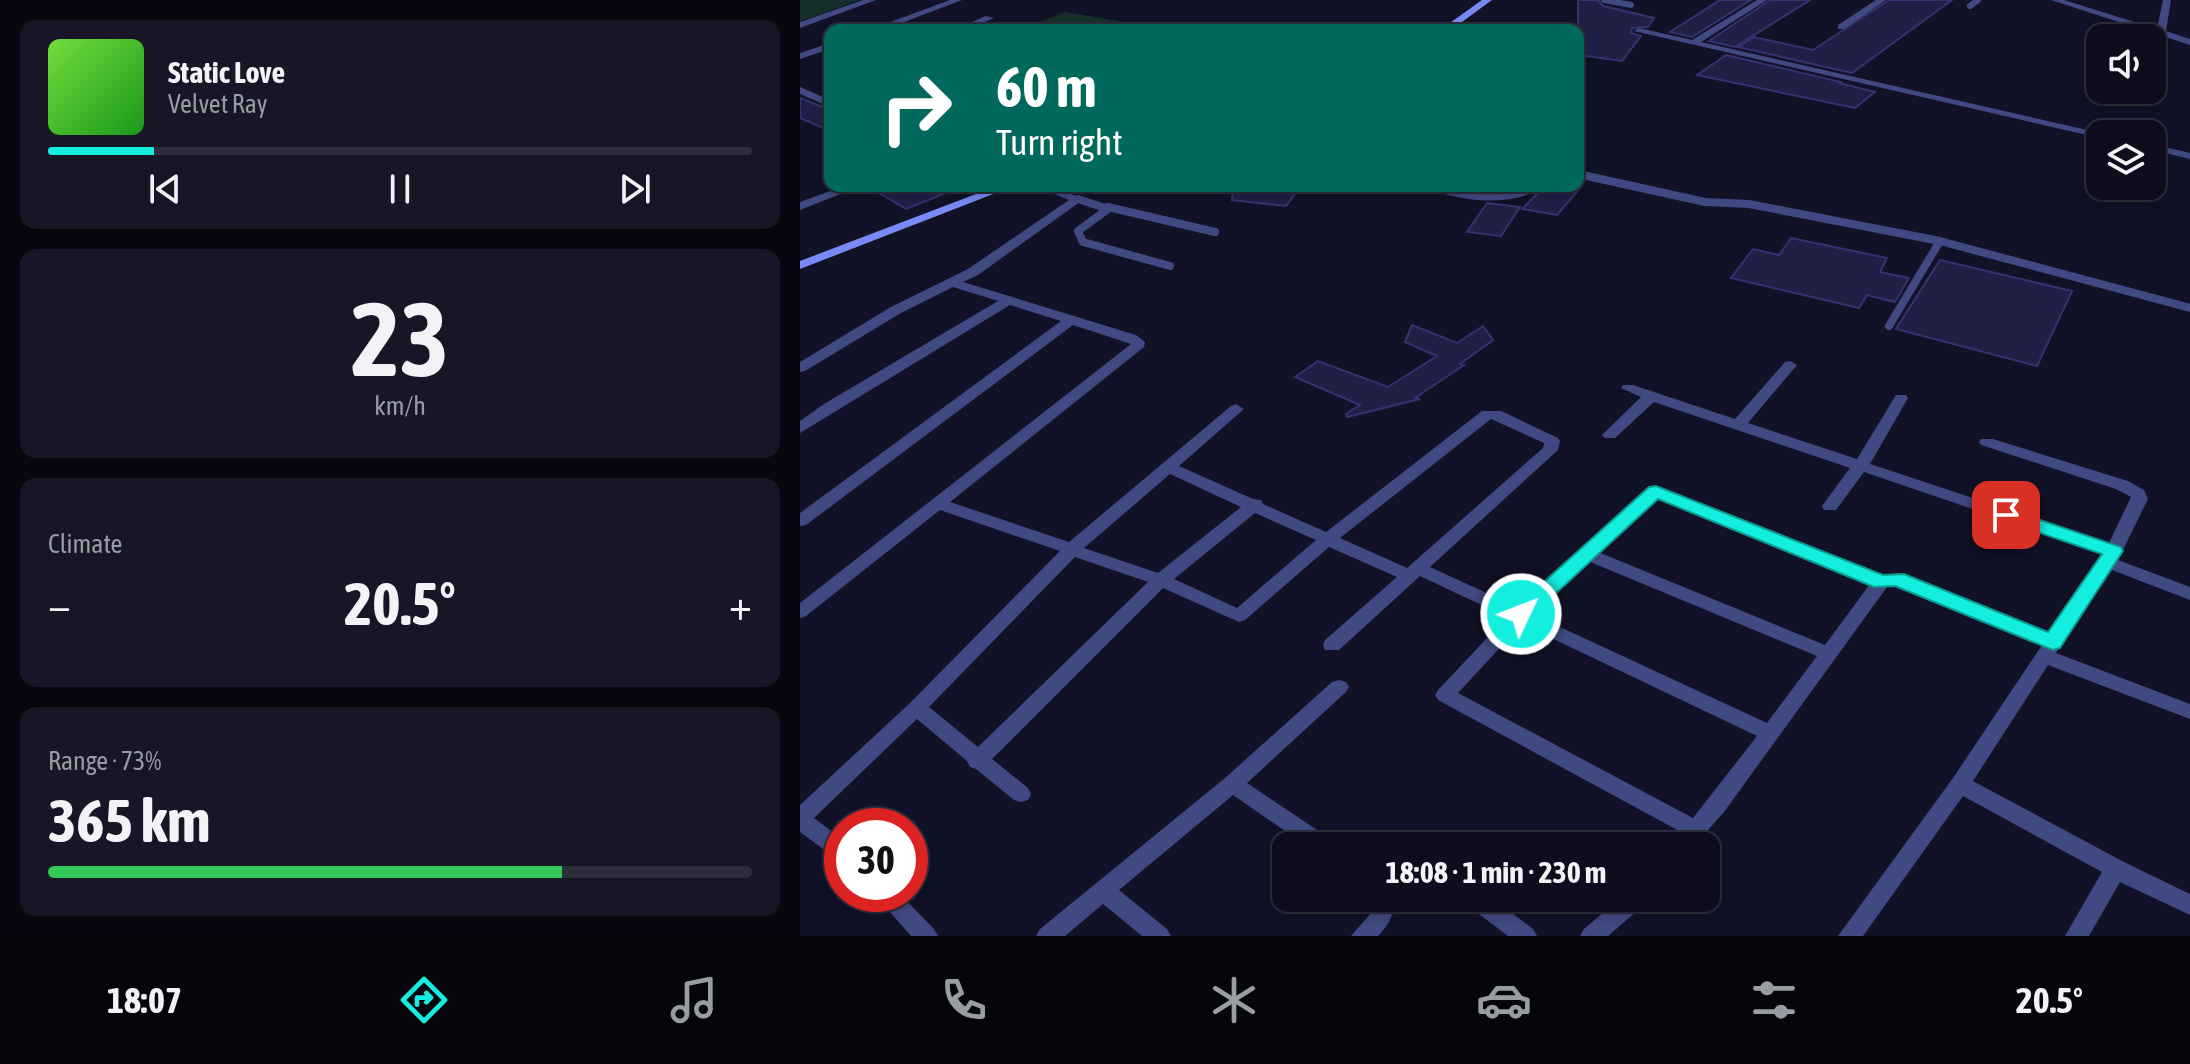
<!DOCTYPE html>
<html lang="en">
<head>
<meta charset="utf-8">
<style>
  body { margin:0; font-family:"Asap Condensed",sans-serif; background:#161626; color:#f1f3f6; height:100vh; display:flex; flex-direction:column; font-size:30px; white-space:nowrap }
  * { box-sizing:border-box; margin:0 }
  p { font-size:26px; color:#9a9ca4 }
  .icon { flex:none; width:44px; height:44px; fill:none; stroke:currentColor; stroke-width:2; stroke-linecap:round; stroke-linejoin:round }
  .map { position:relative; flex:1; overflow:hidden }
  .side { display:flex; flex-direction:column; gap:20px; padding:20px; background:#070710; width:800px }
  .side>* { flex:none }
  .hud { position:absolute; left:24px; top:24px; width:760px; height:168px; border-radius:16px; box-shadow:0 4px 12px #0003,0 0 0 2px #2d2d3b; background:#00695c; color:#fff; overflow:hidden }
  .controls { position:absolute; left:1286px; top:24px; display:grid; gap:16px }
  .controls a { display:grid; place-items:center; width:80px; height:80px; border-radius:16px; background:#0d0d1d; box-shadow:0 4px 12px #0003,0 0 0 2px #2d2d3b; font-size:40px }
  .speed { position:absolute; left:24px; top:808px; display:flex; gap:16px; font-size:40px; font-weight:700; text-align:center }
  .speed>* { display:grid; place-content:center; width:104px; height:104px; border-radius:50%; background:#0d0d1d; box-shadow:0 4px 12px #0003,0 0 0 2px #2d2d3b; line-height:1 }
  .speed .limit { border:12px solid #d22; background:#fff; color:#111 }
  .pin { position:absolute; display:grid; place-items:center; width:68px; height:68px; color:#fff; margin:-34px; border-radius:16px; box-shadow:0 4px 12px #0006 }
  .me { position:absolute; width:88px; margin:-44px; rotate:47deg; stroke-linejoin:round; filter:drop-shadow(0 0 6px #0008) }
  .turn { display:flex; align-items:center; gap:28px; height:168px; padding:0 40px; font-size:36px }
  .turn .icon { width:104px; height:104px; stroke-width:2.5 }
  .turn b { display:block; font-size:56px; line-height:68px }
  .big { font-size:60px; font-weight:700; line-height:1.1 }
  .side .card { flex:1; display:flex; flex-direction:column; justify-content:center; gap:12px; min-width:0; padding:0 28px; border-radius:16px; background:#161626 }
  .side .dial { align-items:center; gap:0 }
  .dial b { font-size:104px; line-height:1 }
  .song { display:flex; align-items:center; gap:24px }
  .cover { width:96px; height:96px; border-radius:12px; background:linear-gradient(135deg,hsl(100 70% 55%),hsl(120 70% 35%)) }
  .played { height:8px; border-radius:4px; background:linear-gradient(90deg,#14eede 15%,#2d2d3b 15%) }
  .keys { display:flex; justify-content:space-around; direction:ltr }
  .heat { display:flex; justify-content:space-between; align-items:center; font-size:44px; direction:ltr }
  .charge { height:12px; border-radius:6px; background:linear-gradient(90deg,#34c759 73%,#2d2d3b 0) }
  .trip { position:absolute; left:472px; top:832px; width:448px; height:80px; border-radius:16px; background:#0d0d1d; box-shadow:0 4px 12px #0003,0 0 0 2px #2d2d3b; font-weight:700; line-height:80px; text-align:center }
  .menu { display:flex; height:128px; justify-content:space-around; align-items:center; background:#05050c; color:#9a9ca4 }
  .menu .icon { width:56px; height:56px }
  .menu .on { color:#14eede }
  .menu b { font-size:36px; color:#f1f3f6 }
  main { display:flex; flex:1; min-height:0 }
  .map>svg:first-child { display:block }
</style>
</head>
<body>
<main>
<section class="side">
<div class="card">
<div class="song"><i class="cover"></i><div><b>Static Love</b><p>Velvet Ray</p></div></div>
<div class="played"></div>
<div class="keys"><svg class="icon" aria-label="previous" viewBox="0 0 24 24"><path d="M18 5L8 12l10 7zM5 5v14"/></svg><svg class="icon" aria-label="pause" viewBox="0 0 24 24"><path d="M8 5v14M16 5v14"/></svg><svg class="icon" aria-label="next" viewBox="0 0 24 24"><path d="M6 5l10 7-10 7zM19 5v14"/></svg></div>
</div>
<div class="card dial"><b>23</b><p>km/h</p></div>
<div class="card"><p>Climate</p>
<div class="heat"><a>−</a><b class="big">20.5°</b><a>+</a></div>
</div>
<div class="card"><p>Range · 73%</p><b class="big">365 km</b><div class="charge"></div></div>
</section>
<div class="map">
<svg width="1390" height="936" viewBox="0 0 1390 936">
  <rect width="100%" height="100%" fill="#111127"/>
  <!-- green -->
  <g fill="#15302a">
    <polygon points="0,0 60,0 0,21"/>
    <polygon points="265,12 372,30 220,30"/>
  </g>
  <!-- building -->
  <g fill="#201f46" stroke="#343370" stroke-width="2">
    <polygon points="778,0 798,0 803,6 854,18 848,27 832,28 831,33 841,36 822,61 778,55"/>
    <polygon points="920,0 951,0 892,37 870,32"/>
    <polygon points="970,0 1010,0 935,47 909,41"/>
    <polygon points="1089,0 1152,0 1052,73 938,47 954,37 1013,50"/>
    <polygon points="926,55 1041,82 1039,83 1075,92 1055,108 897,75"/>
    <polygon points="0,98 30,110 30,131 0,118"/>
    <polygon points="67,186 161,186 161,187 106,209"/>
    <polygon points="433,186 501,186 486,206 432,200"/>
    <polygon points="745,186 782,186 757,215 722,209"/>
    <polygon points="687,203 720,207 701,236 667,232"/>
    <polygon points="991,238 1087,258 1080,272 1109,278 1095,302 1067,295 1059,308 931,278 953,249 979,255"/>
    <polygon points="1140,260 1272,291 1237,366 1096,329"/>
    <polygon points="612,325 657,343 683,326 693,340 660,364 664,365 615,398 620,399 547,417 546,414 560,405 495,377 518,361 588,387 637,356 605,342"/>
  </g>
  <g fill="none" stroke-linecap="round" stroke-linejoin="round">
    <!-- service-far1 -->
    <g stroke="#404982" stroke-width="6">
      <polyline points="804,0 831,5"/>
      <polyline points="1170,6 1178,0"/>
    </g>
    <!-- service -->
    <g stroke="#404982" stroke-width="8">
      <polyline points="778,174 905,202 949,204 1140,241 1390,308"/>
      <path d="M633,186C666,198 706,202 738,186"/>
      <polyline points="278,199 308,209 278,231 283,242 370,266"/>
      <polyline points="308,207 415,232"/>
      <polyline points="1089,326 1140,241"/>
    </g>
    <!-- minor -->
    <g fill="#404982" fill-rule="evenodd">
      <polygon points="63,0 76,0 0,28 0,22"/>
      <polygon points="150,0 162,0 83,30 69,30"/>
      <polygon points="957,0 967,0 901,42 1305,134 1300,134 1300,138 834,31 839,28 892,40"/>
      <polygon points="1076,0 1086,0 1044,29 1038,29 1038,25"/>
      <polygon points="1251,0 1264,0 1357,29 1363,0 1371,0 1366,31 1390,39 1390,45"/>
      <polygon points="186,16 194,18 166,30 153,30"/>
      <polygon points="30,43 30,49 0,59 0,53"/>
      <polygon points="0,87 30,100 30,107 0,94"/>
      <polygon points="1352,144 1390,153 1390,159 1352,150"/>
      <polygon points="44,186 61,186 0,210 0,202"/>
      <polygon points="175,186 190,186 196,191 190,195"/>
      <path d="M234,186H251L284,199L178,275L163,282L336,335L345,342L344,347L150,502L269,542L431,406L436,404L444,409L379,466L453,499L461,500L463,504L526,532L682,411H701L758,438L760,441L758,450L630,567L717,607L850,487L856,486L1082,576L1097,573L1103,575L1249,633L1304,554L1064,472L1036,510H1024L1022,506L1050,468L854,402L815,438H805L802,435L841,397L821,388L823,385H833L935,419L985,362L990,361L997,365L948,423L1057,459L1096,395H1106L1108,398L1070,464L1309,543L1331,497L1316,489L1181,445L1179,442L1181,439H1193L1328,481L1344,490L1348,499L1318,560L1390,587V600L1312,570L1256,653L1390,704V719L1248,665L1173,781L1324,862L1390,894V915L1320,882L1289,936H1265L1302,872L1163,796L1063,936H1038L1153,778L1242,645L1096,585L1087,587L924,812L894,846H870L881,832L638,700L635,695L638,690L707,617L620,576L539,650H525L523,645L525,640L597,577L529,547L445,620L439,622L363,588L192,759L228,788L231,794L228,800L221,802L214,800L176,769L170,767L167,761L117,719L14,818L42,839V860L34,857L0,832V805L110,703L260,551L140,510L6,616L0,618V603L331,344L273,325L6,525L0,526V513L261,321L210,305L0,433V421L24,404L198,301L153,287L101,313L5,371L0,372V362L91,307L168,269L269,200ZM691,419L744,443L743,448L607,568L540,538ZM370,474L441,507L358,573L284,548ZM858,498L1070,584L1025,645L798,552ZM455,513L516,540L437,608L374,579ZM275,557L348,582L178,747L129,707ZM788,561L1017,656L967,723L732,614ZM722,624L957,736L893,818L658,693Z"/>
      <polygon points="539,680 546,682 549,687 546,692 447,783 532,840 535,846 507,846 433,795 319,890 367,929 371,936 342,936 303,904 265,936 236,936 240,929 425,778 532,682"/>
      <polygon points="74,894 100,894 134,929 138,936 111,936"/>
      <path d="M572,898H594C594,916 590,923 578,936H551L572,912Z"/>
      <polygon points="664,898 692,898 733,929 737,936 708,936 667,905"/>
      <polygon points="820,898 847,898 844,905 808,936 780,936 784,929"/>
    </g>
    <!-- secondary -->
    <g fill="#788af5" fill-rule="evenodd">
      <polygon points="682,0 692,0 651,30 640,30"/>
      <polygon points="197,186 214,186 0,269 0,261"/>
    </g>
  </g>
  <!-- route -->
  <polygon fill="#14eede" stroke="#0d9b90" stroke-width="2" points="856,486 1083,575 1104,574 1248,632 1302,554 1199,519 1199,511 1213,511 1321,547 1323,551 1260,648 1253,650 1095,586 1074,587 858,499 728,619 714,619 711,614 714,609 849,487"/>
</svg>
<div class="controls">
<a><svg class="icon" aria-label="sound" viewBox="0 0 24 24"><path d="M4 9h4l5-4v14l-5-4H4zM17 9q2 3 0 6"/></svg></a>
<a><svg class="icon" aria-label="layers" viewBox="0 0 24 24"><path d="M12 4l9 5-9 5-9-5zM3 14l9 5 9-5"/></svg></a>
</div>
<div class="speed"><div class="limit">30</div></div>
<div class="pin" style="left:1206px;top:515px;background:#d93025"><svg class="icon" aria-label="arrive" viewBox="0 0 24 24"><path d="M6 21V4h12l-3 4 3 4H6"/></svg></div>
<svg class="me" style="left:721px;top:614px" viewBox="-20 -20 40 40"><circle r="17" fill="#14eede" stroke="#fff" stroke-width="3"/><path d="M0-11L8 9 0 5-8 9z" fill="#fff"/></svg>
<div class="trip">18:08 · 1 min · 230 m</div>
<div class="hud">
<div class="turn"><svg class="icon" aria-label="right" viewBox="0 0 24 24"><path d="M7 20v-9h11M14 6l5 5-5 5"/></svg><div><b>60 m</b>Turn right</div></div>
</div>
</div>
</main>
<nav class="menu">
<b>18:07</b>
<svg class="icon on" aria-label="directions" viewBox="0 0 24 24"><path d="M12 3l9 9-9 9-9-9zM9 14v-3h6M13 9l2 2-2 2"/></svg>
<svg class="icon" aria-label="music" viewBox="0 0 24 24"><path d="M9 18V5l10-2v13"/><circle cx="6" cy="18" r="3"/><circle cx="16" cy="16" r="3"/></svg>
<svg class="icon" aria-label="phone" viewBox="0 0 24 24"><path d="M5 4h4l2 5-3 2q2 4 5 5l2-3 5 2v4C11 20 4 13 5 4z"/></svg>
<svg class="icon" aria-label="climate" viewBox="0 0 24 24"><path d="M12 3v18M4 7l16 10M4 17L20 7"/></svg>
<svg class="icon" aria-label="car" viewBox="0 0 24 24"><path d="M5 17H2v-5l4-1 3-4h7l3 4 3 1v5h-3M9 17h6M6 11h13"/><circle cx="7" cy="17" r="2"/><circle cx="17" cy="17" r="2"/></svg>
<svg class="icon" aria-label="filters" viewBox="0 0 24 24"><path d="M4 7h16M4 17h16"/><circle cx="9" cy="7" r="2"/><circle cx="15" cy="17" r="2"/></svg>
<b>20.5°</b>
</nav>
</body>
</html>
